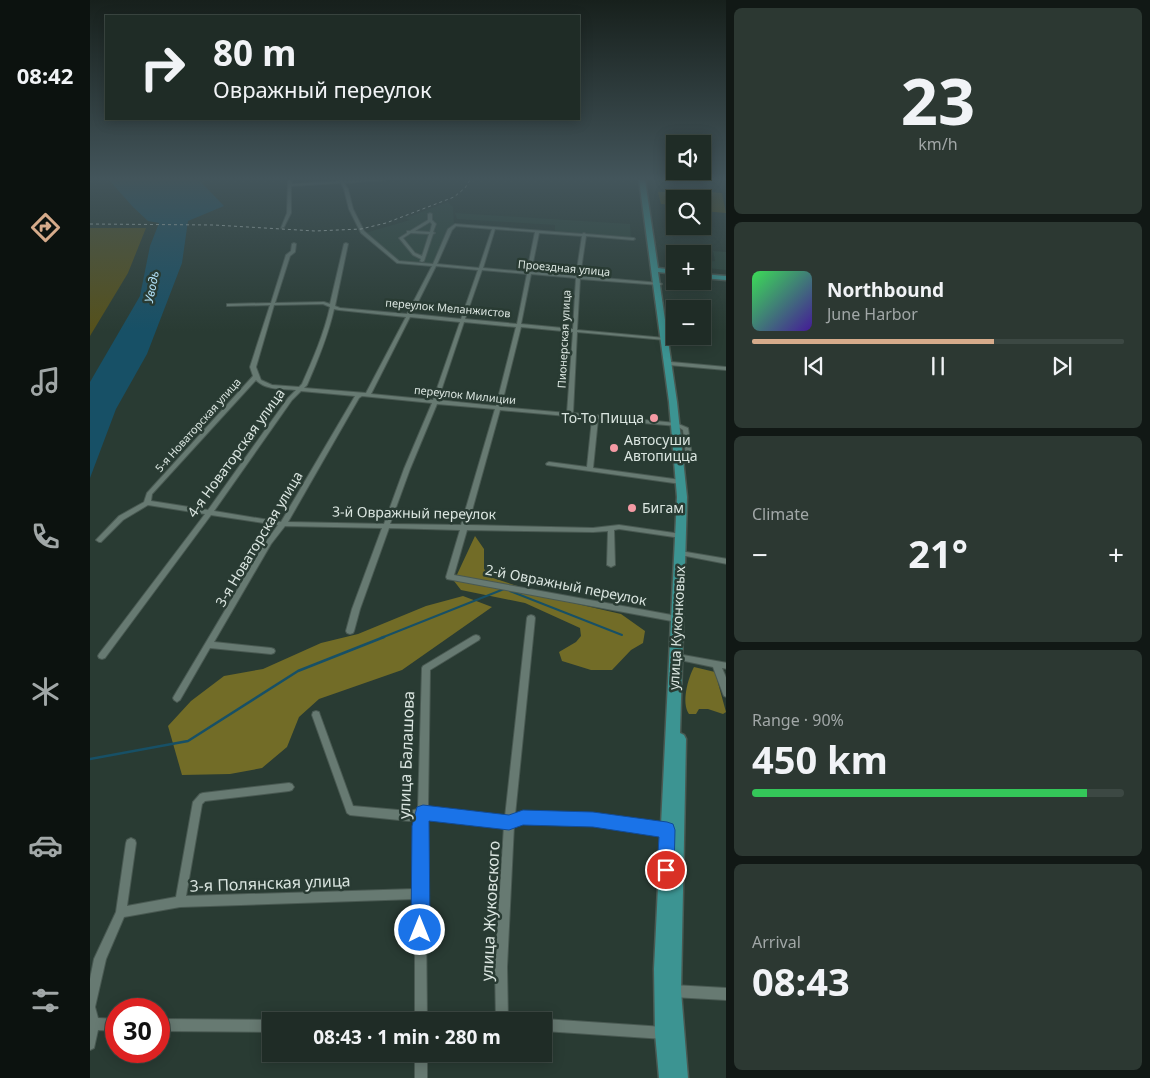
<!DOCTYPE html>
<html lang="en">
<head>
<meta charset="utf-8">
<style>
  body { margin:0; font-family:"Noto Sans",sans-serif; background:#2c3832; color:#f1f3f6; height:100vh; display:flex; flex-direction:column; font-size:19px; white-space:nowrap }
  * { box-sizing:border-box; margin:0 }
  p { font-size:16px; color:#a1a7a7 }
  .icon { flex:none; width:28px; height:28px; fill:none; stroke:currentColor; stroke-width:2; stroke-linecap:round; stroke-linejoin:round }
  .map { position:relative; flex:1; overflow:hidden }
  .details { display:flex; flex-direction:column; gap:8px; padding:8px; background:#111815; width:424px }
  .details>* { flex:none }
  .top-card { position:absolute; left:15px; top:15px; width:475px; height:105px; border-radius:0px; box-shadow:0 2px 12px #0003,0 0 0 1px #3c4843; background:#1f2c26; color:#f1f3f6; overflow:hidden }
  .controls { position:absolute; left:576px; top:135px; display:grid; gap:10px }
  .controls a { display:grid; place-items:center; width:45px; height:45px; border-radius:0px; background:#1f2c26; box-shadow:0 2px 12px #0003,0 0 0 1px #3c4843; font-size:25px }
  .speed { position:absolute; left:15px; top:998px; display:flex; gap:10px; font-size:25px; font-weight:700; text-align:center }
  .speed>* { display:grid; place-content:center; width:65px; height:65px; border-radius:50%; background:#1f2c26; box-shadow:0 2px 12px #0003,0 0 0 1px #3c4843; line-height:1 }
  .speed .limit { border:8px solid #d22; background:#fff; color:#111 }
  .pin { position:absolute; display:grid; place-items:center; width:42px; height:42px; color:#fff; margin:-21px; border:2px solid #fff; border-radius:50%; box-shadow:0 1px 5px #0007 }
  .me { position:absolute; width:55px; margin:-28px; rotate:0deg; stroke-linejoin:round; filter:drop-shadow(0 0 4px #0008) }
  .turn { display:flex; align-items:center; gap:18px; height:105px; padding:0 25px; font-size:22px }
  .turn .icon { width:65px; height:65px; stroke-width:2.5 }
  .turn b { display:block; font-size:35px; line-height:42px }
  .big { font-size:38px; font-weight:700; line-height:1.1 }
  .details .card { flex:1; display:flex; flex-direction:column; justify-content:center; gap:8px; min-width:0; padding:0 18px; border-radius:8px; background:#2c3832 }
  .details .dial { align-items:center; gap:0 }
  .dial b { font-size:65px; line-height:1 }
  .song { display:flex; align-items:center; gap:15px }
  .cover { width:60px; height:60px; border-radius:8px; background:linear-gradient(135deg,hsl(130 70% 55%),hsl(260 70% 35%)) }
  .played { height:5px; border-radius:2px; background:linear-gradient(90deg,#d6ab8b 65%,#3c4843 65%) }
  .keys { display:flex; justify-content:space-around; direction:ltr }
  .heat { display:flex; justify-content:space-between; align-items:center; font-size:28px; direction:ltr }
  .charge { height:8px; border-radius:4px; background:linear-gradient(90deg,#34c759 90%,#3c4843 0) }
  .trip { position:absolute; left:172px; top:1012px; width:290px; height:50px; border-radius:0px; background:#1f2c26; box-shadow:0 2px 12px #0003,0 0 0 1px #3c4843; font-weight:700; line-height:50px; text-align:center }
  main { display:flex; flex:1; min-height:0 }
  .menu { display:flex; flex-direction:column; width:90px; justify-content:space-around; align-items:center; background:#0c120f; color:#a1a7a7 }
  .menu .icon { width:35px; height:35px }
  .menu .current { color:#d6ab8b }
  .menu b { font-size:22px; color:#f1f3f6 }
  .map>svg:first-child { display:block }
</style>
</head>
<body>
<main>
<nav class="menu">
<b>08:42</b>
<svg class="icon current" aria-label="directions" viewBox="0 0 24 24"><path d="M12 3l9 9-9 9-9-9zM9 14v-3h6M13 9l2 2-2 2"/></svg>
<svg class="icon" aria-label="music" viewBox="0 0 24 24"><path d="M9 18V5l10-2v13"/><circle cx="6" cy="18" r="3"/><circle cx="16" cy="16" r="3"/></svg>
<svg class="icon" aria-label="phone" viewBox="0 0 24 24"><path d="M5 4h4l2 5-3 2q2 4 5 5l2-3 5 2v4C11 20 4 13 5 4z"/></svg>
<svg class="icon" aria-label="climate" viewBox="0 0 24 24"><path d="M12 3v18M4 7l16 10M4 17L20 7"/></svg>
<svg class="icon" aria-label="car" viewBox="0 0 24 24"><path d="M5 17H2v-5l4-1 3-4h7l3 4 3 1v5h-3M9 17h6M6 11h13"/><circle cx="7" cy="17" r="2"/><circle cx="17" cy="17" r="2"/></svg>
<svg class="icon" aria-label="filters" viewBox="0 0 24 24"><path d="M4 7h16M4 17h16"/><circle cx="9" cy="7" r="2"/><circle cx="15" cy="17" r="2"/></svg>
</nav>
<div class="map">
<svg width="637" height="1078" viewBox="0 0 637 1078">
  <rect width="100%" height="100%" fill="#293b33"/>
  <!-- built -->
  <g fill="#2d463b">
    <polygon points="358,202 363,207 364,225 343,265 309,261 275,233 320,220 316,218"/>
    <polygon points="365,213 540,224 541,238 465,232 465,225 367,219"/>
    <polygon points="623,251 636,252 636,270 618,268 616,262 625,261"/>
  </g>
  <!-- green -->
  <g fill="#55511b">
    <polygon points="578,189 632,193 636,213 613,211 612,199 585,199 585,205 571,204 568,192 578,192"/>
    <polygon points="0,228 56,228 38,273 0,336"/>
  </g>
  <!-- forest -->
  <g fill="#726c27">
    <polygon points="385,536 394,549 394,569 403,578 470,600 531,614 555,631 553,643 541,650 522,670 501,670 472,661 469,652 486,642 491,636 490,628 435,603 371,590 364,581"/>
    <polygon points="373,596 402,607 312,670 229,699 209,717 197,747 172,768 140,774 92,775 78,726 101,701 134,676 173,669 231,643 268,634 336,606"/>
    <path d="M604,667L625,672L636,712L633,714L618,709H609L606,714H599C591,703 598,678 604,667Z"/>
  </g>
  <!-- water -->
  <polygon fill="#175066" points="19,180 109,180 134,206 98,221 92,263 57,354 26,409 0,478 0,382 50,296 60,246 69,223 58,221 43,207"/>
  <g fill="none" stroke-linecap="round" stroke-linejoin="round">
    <!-- stream-far1 -->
    <g stroke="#175066" stroke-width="2">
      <polyline points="420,591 532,635"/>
      <polyline points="291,638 414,589"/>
    </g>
    <!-- stream -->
    <polyline stroke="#175066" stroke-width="2.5" points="0,759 98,741 208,671 294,637"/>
    <!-- street casing -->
    <g stroke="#495952" stroke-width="2">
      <g id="street">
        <path d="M200,180L202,181V184L250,181L249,180H253V181L295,180L254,183L258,189L263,209L274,231L309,261L343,264L358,229L365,224L492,234L494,233L496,234L544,238L545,239L543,240L496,236L490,276L570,283L572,284L570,285L490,279L487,330L575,338L577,339L575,340L487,332L483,413L586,423L598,428L602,456L596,462L594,463L591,461L596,456L593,430L587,426L508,419L503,468L591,480L594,482L591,484L457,465L456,464L457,463L459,462L497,467L502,419L482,417L480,418L477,416L410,410L378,525L503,528L529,525L591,534L594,536L591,538L529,529L524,530L525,565L521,567L517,565L518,531L503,532L377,530L364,575L587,616L590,617L591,619L590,621L587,622L357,579L356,577L370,530L299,528L270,609L264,631L263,633L260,634L257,633L256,631L262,609L292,528L195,526L181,544L124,642L181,648L184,649L185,651L184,653L181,654L120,648L90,700L87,702L84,700L83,698L84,696L175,543L188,525L121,515L15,658L12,659L9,658L8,656L9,654L115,514L58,505L33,520L11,542H9L6,540L29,516L54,502L57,493L163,376L160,367L180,305L139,306H137V304L181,303L196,255L201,251L202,244L204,243L206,244L205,252L200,256L185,303L234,302L240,304L254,244L256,243L258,244L245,306L250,308L317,314L342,266L307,263L271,233L259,209L254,189L251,183L201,186V213L194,227L191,228L197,213L198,181ZM366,226L402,229L389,268L347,264L362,230ZM405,229L445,232L437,272L393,268ZM449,233L492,236L486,276L441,272ZM346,266L388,270L371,319L322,314ZM392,270L437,274L427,324L375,319ZM441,274L486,278L483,329L431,324ZM233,304L240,307C234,334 223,359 212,384L209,387L182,385L171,380L166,367L184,305ZM244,309L249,310L316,317L276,393L214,388L217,385C228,360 238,335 244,309ZM320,317L370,322L343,400L281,394ZM374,322L426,327L406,406L348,400ZM431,327L483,332L477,413L411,407ZM166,380C175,390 193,389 206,390L198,398L118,510L61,501L62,494ZM211,391L265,396L191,522L124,511L202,400ZM272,396L342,403L314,469L294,524L198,522L269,398ZM347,404L405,409L371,525L300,524L320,469Z"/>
        <path d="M340,213L342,214V220L346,224L343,232L345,233L343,234L334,261L332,262L330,261L331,259L323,255L309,238L317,233V231H320L338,220V214ZM340,222L342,224L340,232L325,231ZM321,233L339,234L332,256L325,253L313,238Z"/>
        <polygon points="581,362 637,367 637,370 579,365 578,364"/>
        <polygon points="594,552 596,552 637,559 637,564 596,556 594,556 592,554"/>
        <polygon points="441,615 444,616 445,618 425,815 433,812 503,815 577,825 580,827 582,830 580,833 577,835 503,825 433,822 424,825 417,967 418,1021 406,1021 405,967 414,826 337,818 335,826 337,1021 325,1021 325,899 90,907 34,917 16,959 5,1007 8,1018 26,1019 26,1031 8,1030 4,1048 0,1050 0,979 4,959 26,912 36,843 37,840 41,838 45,840 46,843 37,906 86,897 103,802 110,794 113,793 199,783 202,784 204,787 202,790 199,791 115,801 112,804 96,896 325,889 325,826 327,819 319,821 260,815 257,813 222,715 223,712 226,711 229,712 230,715 263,806 319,811 328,809 332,668 333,666 383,636 386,635 389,636 390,638 389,640 340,670 338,809 415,817 437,618 438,616"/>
        <polygon points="593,655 637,663 637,669 632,668 637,680 637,697 634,696 633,694 623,667 590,660 589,658 590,656"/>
        <polygon points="583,985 637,988 637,1000 583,997 579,995 577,991 579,987"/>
        <polygon points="69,1019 181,1020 184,1021 181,1021 181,1032 69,1031"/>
        <polygon points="454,1019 574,1027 578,1029 580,1033 578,1037 574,1039 454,1031 454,1021 450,1021"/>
        <rect x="325" y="1054" width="12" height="24"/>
      </g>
    </g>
    <!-- primary casing -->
    <g stroke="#495952" stroke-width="3">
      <g id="primary">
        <polygon points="549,180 555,180 568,268 585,270 585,274 568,272 587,402 597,497 590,733 594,735 596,739 591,991 598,1078 569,1078 565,1033 564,969 587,497 579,402"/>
        <polygon points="612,274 637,276 637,280 612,278"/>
      </g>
    </g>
    <!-- street -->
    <use href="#street" fill="#677a72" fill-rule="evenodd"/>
    <!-- primary -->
    <use href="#primary" fill="#3c9492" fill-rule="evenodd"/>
    <!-- rail -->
    <polyline stroke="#c6d2cd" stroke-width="1" stroke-dasharray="3 3" stroke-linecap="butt" points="0,224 124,225 225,231 271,229 296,223 364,197 375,188 380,180"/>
  </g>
  <!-- sky -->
  <linearGradient id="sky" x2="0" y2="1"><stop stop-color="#17201c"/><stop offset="0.54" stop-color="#43555b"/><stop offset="1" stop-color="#43555b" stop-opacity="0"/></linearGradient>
  <rect width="637" height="331" fill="url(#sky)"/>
  <!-- route -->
  <polygon fill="#1a73e8" stroke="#114b97" points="333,805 419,815 433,810 503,812 577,822 583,824 585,830 584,870 582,876 576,878 570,876 567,870 569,837 503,827 433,825 419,830 339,821 340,930 337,936 330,939 324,936 321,930 322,826 327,807"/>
  <!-- markers -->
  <g fill="#f49aa4" stroke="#293b33" stroke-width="2">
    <circle cx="564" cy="418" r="5"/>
    <circle cx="524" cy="448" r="5"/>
    <circle cx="542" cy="508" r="5"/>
  </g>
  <g text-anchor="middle" stroke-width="5" stroke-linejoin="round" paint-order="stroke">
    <!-- far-street labels -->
    <g font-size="11" fill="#dae5e0" stroke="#293b33">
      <text transform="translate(474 268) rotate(5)" y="4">Проездная улица</text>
      <text transform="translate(358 308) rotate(5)" y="4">переулок Меланжистов</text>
      <text transform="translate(474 339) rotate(-87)" y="4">Пионерская улица</text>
      <text transform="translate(375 395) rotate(6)" y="4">переулок Милиции</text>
      <text transform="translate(108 425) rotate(-48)" y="4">5-я Новаторская улица</text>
    </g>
    <!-- far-water labels -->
    <g font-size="12" font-style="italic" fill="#b2e1f7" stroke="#293b33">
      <text transform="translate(62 287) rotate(-79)" y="4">Уводь</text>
    </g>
    <!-- poi labels -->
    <g font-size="14" fill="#dae5e0" stroke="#293b33" text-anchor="start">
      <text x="554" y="423" text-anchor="end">То-То Пицца</text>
      <text x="534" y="445">Автосуши<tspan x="534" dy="16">Автопицца</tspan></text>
      <text x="552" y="513">Бигам</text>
    </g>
    <!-- street labels -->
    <g font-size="14" fill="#dae5e0" stroke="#293b33">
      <text transform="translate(146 453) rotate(-54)" y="5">4-я Новаторская улица</text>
      <text transform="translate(324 513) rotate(1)" y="5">3-й Овражный переулок</text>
      <text transform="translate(169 539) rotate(-59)" y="5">3-я Новаторская улица</text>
      <text transform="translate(476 585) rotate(11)" y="5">2-й Овражный переулок</text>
      <text transform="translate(587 628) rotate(-87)" y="5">улица Куконковых</text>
    </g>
    <!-- near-street labels -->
    <g font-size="16" fill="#dae5e0" stroke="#293b33">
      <text transform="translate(316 755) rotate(-88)" y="6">улица Балашова</text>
      <text transform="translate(180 883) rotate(-2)" y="6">3-я Полянская улица</text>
      <text transform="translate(400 911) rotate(-87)" y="6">улица Жуковского</text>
    </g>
  </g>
</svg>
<div class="controls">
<a><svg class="icon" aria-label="sound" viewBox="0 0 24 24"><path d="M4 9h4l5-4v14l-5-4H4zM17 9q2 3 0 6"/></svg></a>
<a><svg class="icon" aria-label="search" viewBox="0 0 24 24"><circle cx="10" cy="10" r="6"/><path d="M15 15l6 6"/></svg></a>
<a>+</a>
<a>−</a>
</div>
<div class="speed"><div class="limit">30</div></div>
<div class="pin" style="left:576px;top:870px;background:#d93025"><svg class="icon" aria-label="arrive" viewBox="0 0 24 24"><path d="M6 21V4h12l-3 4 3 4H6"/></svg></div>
<svg class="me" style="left:330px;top:930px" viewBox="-20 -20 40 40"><circle r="17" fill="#1a73e8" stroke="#fff" stroke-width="3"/><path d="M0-11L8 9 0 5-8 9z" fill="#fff"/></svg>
<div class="trip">08:43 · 1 min · 280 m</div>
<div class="top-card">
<div class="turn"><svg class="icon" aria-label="right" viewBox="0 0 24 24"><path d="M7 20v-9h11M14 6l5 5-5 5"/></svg><div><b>80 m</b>Овражный переулок</div></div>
</div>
</div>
<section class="details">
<div class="card dial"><b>23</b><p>km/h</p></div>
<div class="card">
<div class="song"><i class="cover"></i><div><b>Northbound</b><p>June Harbor</p></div></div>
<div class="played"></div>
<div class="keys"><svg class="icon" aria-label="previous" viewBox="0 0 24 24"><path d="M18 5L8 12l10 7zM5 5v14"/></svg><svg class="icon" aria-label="pause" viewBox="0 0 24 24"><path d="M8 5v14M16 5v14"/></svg><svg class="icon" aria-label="next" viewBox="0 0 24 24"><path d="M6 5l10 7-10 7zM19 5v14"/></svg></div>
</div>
<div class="card"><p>Climate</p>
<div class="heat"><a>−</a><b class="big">21°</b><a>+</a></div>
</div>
<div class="card"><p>Range · 90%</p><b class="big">450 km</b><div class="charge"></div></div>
<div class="card"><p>Arrival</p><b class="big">08:43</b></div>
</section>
</main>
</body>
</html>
